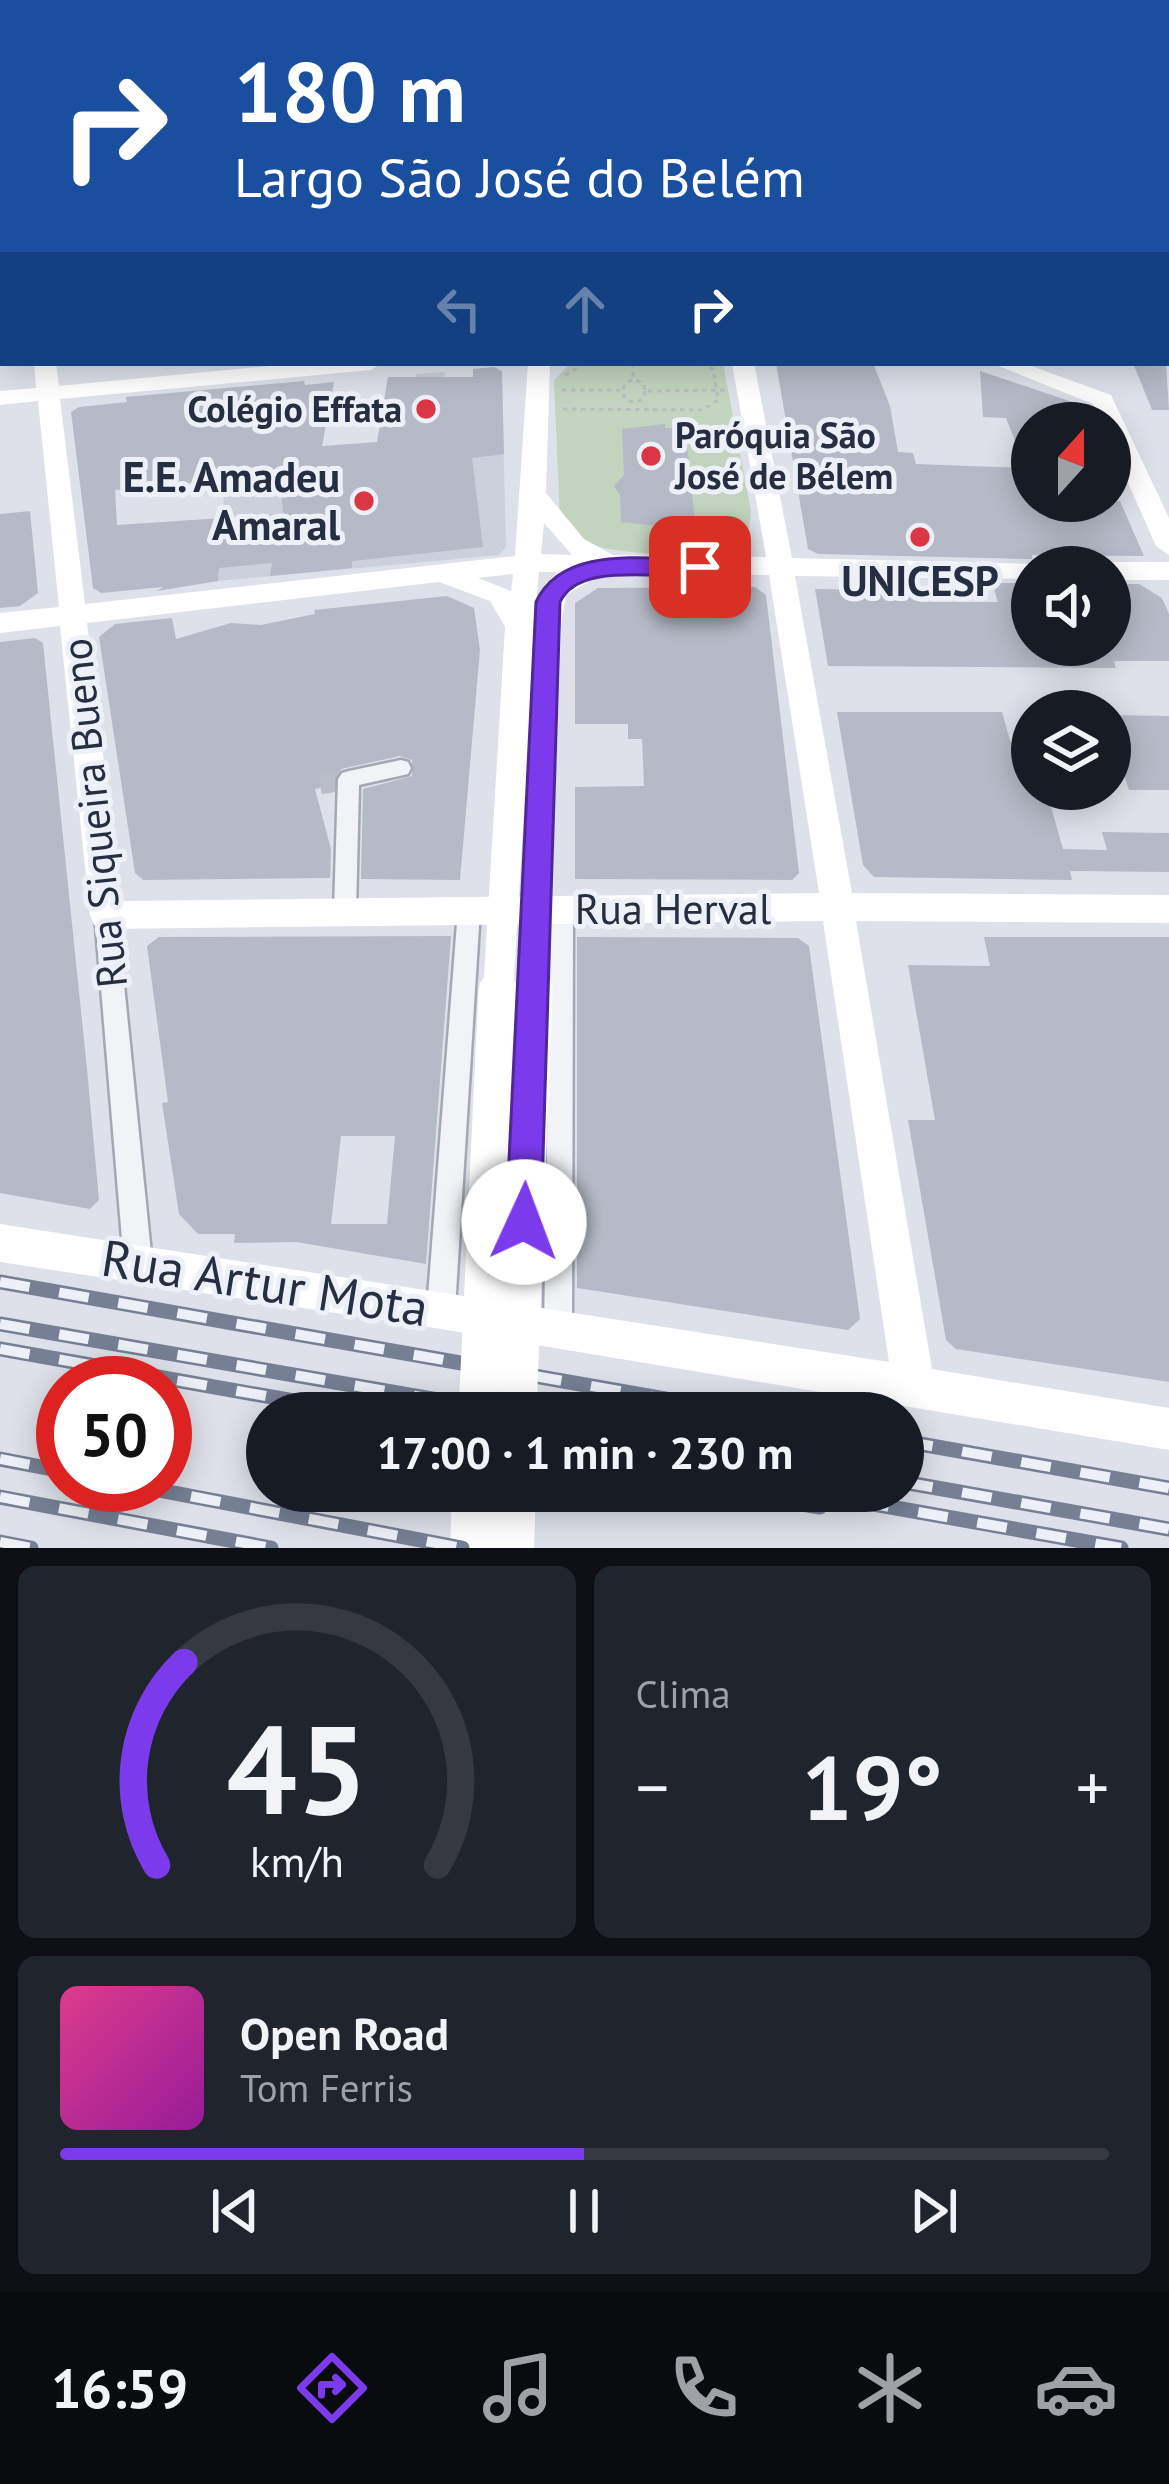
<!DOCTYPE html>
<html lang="pt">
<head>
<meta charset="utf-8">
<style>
  body { margin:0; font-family:"PT Sans",sans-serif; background:#20242c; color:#f1f3f6; height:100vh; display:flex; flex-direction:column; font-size:45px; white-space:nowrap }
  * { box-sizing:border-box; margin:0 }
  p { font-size:39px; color:#9ea1a6 }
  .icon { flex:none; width:66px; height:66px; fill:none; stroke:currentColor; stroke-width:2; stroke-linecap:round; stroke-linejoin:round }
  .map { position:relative; height:1548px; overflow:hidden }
  .details { display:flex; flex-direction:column; gap:18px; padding:18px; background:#0d0f14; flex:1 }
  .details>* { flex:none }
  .banner { position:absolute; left:0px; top:0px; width:1170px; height:366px; box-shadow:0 6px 30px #0003; background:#1a4fa0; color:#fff; overflow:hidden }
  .needle { width:78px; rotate:21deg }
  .buttons { position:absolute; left:1011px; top:402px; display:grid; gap:24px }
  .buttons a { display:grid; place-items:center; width:120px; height:120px; border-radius:50%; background:#171b24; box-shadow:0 6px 30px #0003; font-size:60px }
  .speed { position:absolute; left:36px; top:1356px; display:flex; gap:24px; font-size:60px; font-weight:700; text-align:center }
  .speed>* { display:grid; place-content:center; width:156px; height:156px; border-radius:50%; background:#171b24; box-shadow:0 6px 30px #0003; line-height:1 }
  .speed .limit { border:18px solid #d22; background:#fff; color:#111 }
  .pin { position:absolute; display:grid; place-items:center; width:102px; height:102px; color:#fff; margin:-51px; border-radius:24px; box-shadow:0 6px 18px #0006 }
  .me { position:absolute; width:132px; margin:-66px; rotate:2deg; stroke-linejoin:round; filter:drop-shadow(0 0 9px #0008) }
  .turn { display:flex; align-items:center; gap:42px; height:252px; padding:0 36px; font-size:54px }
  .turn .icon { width:156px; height:156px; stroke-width:2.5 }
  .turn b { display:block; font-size:84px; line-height:102px }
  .lanes { display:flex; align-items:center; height:114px; padding:0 36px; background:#0003; justify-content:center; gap:60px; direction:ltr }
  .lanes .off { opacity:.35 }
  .big { font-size:90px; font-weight:600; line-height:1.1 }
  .details .card { flex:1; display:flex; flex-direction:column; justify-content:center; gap:18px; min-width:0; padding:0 42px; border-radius:18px; background:#20242c }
  .details .dial { align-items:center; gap:0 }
  .dial svg { height:312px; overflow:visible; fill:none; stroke:#363941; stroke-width:7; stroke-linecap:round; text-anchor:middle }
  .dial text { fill:#f1f3f6; stroke:none }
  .song { display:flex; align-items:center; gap:36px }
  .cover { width:144px; height:144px; border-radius:18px; background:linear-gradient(135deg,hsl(330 70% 55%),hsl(300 70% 35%)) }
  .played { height:12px; border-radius:6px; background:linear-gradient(90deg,#7c3aed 50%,#363941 50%) }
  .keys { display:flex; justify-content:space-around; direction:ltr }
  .heat { display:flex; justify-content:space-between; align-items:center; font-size:66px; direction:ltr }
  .details .tiles { flex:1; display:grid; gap:18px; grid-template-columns:1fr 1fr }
  .card:last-child { grid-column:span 2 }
  .trip { position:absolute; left:246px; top:1392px; width:678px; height:120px; border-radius:60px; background:#171b24; box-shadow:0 6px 30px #0003; font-weight:600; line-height:120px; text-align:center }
  .tab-bar { display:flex; height:192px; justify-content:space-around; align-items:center; background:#090b0e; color:#9ea1a6 }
  .tab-bar .icon { width:84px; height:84px }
  .tab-bar .current { color:#7c3aed }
  .tab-bar b { font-size:54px; color:#f1f3f6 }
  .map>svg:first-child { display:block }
</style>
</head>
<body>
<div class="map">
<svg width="1169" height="1548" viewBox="0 0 1169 1548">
  <rect width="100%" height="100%" fill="#dee1e9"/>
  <!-- built -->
  <polygon fill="#ccd0db" points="445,372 437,438 503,428 506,547 499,555 218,581 225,480 318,472 405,445 416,374"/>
  <!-- green -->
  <path fill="#c2d4be" d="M570,363L723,364L751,511C750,522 749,538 739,546C720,560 620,554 597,546C581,540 572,531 560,518L554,381Z"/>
  <!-- building -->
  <g fill="#b5bac6" fill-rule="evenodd">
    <polygon points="776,363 873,363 890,406 898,452 913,453 916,464 1026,468 1006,418 983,417 980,371 1090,408 1095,419 1032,418 1032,501 1120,501 1144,556 1032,555 1032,559 818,554 808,549"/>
    <polygon points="1133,363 1166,363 1169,410 1152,410"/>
    <path d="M494,367L502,371L504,454L472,458L483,547L352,561V568L270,576L272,563L219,568L218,581L157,591L163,587L101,593L93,588L71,412L79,407L127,402L126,397L304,381L305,385L334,382L322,446L377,442L388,377H473V369ZM280,475L283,514L117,525L115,490Z"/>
    <polygon points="665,424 665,428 677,428 678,435 686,435 695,522 658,526 621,522 620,495 614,486 624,475 622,429"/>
    <polygon points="30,511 38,593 20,606 0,608 0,514"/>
    <polygon points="872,581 915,582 920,602 998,602 992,583 1032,583 1032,645 1108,645 1110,650 1110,584 1139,584 1162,598 1169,614 1169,661 1114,661 1116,668 828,666 815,589 889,590"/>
    <polygon points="755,587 766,595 799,873 792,880 575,879 575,787 644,786 642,739 628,739 628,724 575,724 575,603 598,588"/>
    <polygon points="447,596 474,608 480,650 460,880 361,879 363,789 412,776 412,760 400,756 341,769 333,785 315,789 331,849 330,878 143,880 135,873 99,637 115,624 172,618 176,639 231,623 261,625 315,614 314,610"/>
    <polygon points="35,638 43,643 87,1069 99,1200 90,1209 0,1193 0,642"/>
    <polygon points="837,712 1002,712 1019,772 1032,772 1032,789 1046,789 1063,849 1107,850 1102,832 1169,833 1169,872 1070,871 1072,880 874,877 863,865"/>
    <polygon points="1110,715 1169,716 1169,790 1129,790 1110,733"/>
    <path d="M451,936L426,1264L296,1242L234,1243L235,1234H198L179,1214L162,1103L168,1102L147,946L159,937ZM341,1136H395L387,1224H331Z"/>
    <polygon points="577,937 798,938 809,946 860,1319 848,1330 577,1288"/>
    <polygon points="984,937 1169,937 1169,1382 956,1349 946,1340 908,1120 935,1120 908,965 990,966"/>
  </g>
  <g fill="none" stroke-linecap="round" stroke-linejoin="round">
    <!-- street-tunnel -->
    <polyline stroke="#b9bdc7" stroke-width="21" stroke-dasharray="21 10" stroke-linecap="butt" points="320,784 349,779"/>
    <!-- street casing -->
    <g stroke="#a3a8b3" stroke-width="5">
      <g id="street">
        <rect x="0" y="77" width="3" height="8"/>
        <polygon points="401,760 408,762 411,768 408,774 359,785 356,911 353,918 345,921 337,918 334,911 338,779 342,773 349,771"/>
        <polygon points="469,900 477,903 480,910 455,1309 451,1319 441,1323 431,1319 427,1309 458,910 461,903"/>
        <polygon points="562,900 570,903 573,910 572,1328 568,1338 558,1342 548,1338 544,1328 551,910 554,903"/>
        <polygon points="106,905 114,908 117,915 152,1263 148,1273 138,1277 128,1273 124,1263 95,915 98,908"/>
      </g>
    </g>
    <!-- path -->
    <g stroke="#b8bcc4" stroke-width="3" stroke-dasharray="4.5 4.5" stroke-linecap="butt">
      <polyline points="633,363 633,381"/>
      <polyline points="565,375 586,363"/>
      <circle cx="634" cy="391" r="11"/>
      <polyline points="562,390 620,390"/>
      <polyline points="648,391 727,390"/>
      <polyline points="563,409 703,410 718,400 713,369 698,363"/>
    </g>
    <!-- street -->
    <use href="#street" fill="#f1f3f7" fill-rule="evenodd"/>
    <!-- secondary -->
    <g fill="#fff" fill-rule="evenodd">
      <polygon points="204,0 222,0 224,3 206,3"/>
      <polygon points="568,0 584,0 567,3"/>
      <polygon points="1022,0 1069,0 1071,3 1024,3"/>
      <rect x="1167" y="8" width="2" height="10"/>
      <rect x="1167" y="144" width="2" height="10"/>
      <rect x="0" y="178" width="3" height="12"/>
      <path d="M34,363H56L59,386L300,363H382L371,370L60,399L85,604L515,556L528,363H550L546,493L584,539L613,555L766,557L732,363H754L792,558L1041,564L1043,567H1032V579L795,576L852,893L1169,895V923L856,921L932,1369L1169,1408V1450L441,1329L0,1262V1224L889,1362L823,921L106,929L94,925L90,915L60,626L0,633V613L59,607L38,401L0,405V391L36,388ZM544,523L572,555L541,554ZM539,572H559L546,583L536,605ZM604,573L769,575L819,893L121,901L87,623L439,582L490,601L510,635L520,638L532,630L536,638L546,641L560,631L566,595ZM513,574L511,591L478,578Z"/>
      <polygon points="991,363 1023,363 1111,395 1169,518 1169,555 1156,546 1110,442 1110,423 1102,423 1093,404"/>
      <polygon points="1110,562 1169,562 1169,580 1110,580 1110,567 1099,567"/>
      <polygon points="452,1491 536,1491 534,1548 450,1548"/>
    </g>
    <!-- rail casing -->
    <g stroke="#767f94" stroke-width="15">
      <g id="rail">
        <polyline points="0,1282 745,1413"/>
        <polyline points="0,1324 513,1413"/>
        <polyline points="0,1349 362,1413"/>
        <polyline points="903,1441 1169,1488"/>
        <polyline points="0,1459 63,1471"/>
        <polyline points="903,1482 1169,1529"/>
        <polyline points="132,1485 462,1548"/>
        <polyline points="726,1491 820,1507"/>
        <polyline points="800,1491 1121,1548"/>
        <polyline points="0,1497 271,1548"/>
        <polyline points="0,1542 31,1548"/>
      </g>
    </g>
    <!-- rail -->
    <use href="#rail" stroke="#edf0f6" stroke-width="10" stroke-dasharray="30" stroke-linecap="butt"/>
    <!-- secondary-bridge-far1 -->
    <g stroke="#fff" stroke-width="30">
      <polyline points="498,994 520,628"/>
      <polyline points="533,994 546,631"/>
    </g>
    <!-- secondary-bridge -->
    <g stroke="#fff" stroke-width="39">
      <polyline points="478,1413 498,991"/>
      <polyline points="517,1413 533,991"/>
    </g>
  </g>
  <!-- route -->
  <path fill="#7c3aed" stroke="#51269a" stroke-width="3" d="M700,559L709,561V573C668,583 580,558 560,602L541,1222L536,1234L524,1239L511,1234L506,1222L536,602C563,544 646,560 700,559Z"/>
  <!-- markers -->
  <g fill="#da3644" stroke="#edf0f6" stroke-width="4.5">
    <circle cx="426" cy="409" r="12"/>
    <circle cx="651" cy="456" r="12"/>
    <circle cx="364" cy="501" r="12"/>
    <circle cx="920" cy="537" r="12"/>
  </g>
  <g text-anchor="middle" stroke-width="10" stroke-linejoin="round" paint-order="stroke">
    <!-- far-poi labels -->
    <g font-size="36" font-weight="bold" fill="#262e41" stroke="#edf0f6" text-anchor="end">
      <text x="402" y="422">Colégio Effata</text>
      <text x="675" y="448" text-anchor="start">Paróquia São<tspan x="675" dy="41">José de Bélem</tspan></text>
    </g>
    <!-- poi labels -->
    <g font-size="42" font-weight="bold" fill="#262e41" stroke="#edf0f6" text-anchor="end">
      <text x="340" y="492">E.E. Amadeu<tspan x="340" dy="48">Amaral</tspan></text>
      <text x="920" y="596" text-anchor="middle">UNICESP</text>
    </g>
    <!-- street labels -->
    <g font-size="42" fill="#262e41" stroke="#edf0f6">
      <text transform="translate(94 813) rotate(-96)" y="15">Rua Siqueira Bueno</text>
      <text x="673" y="924">Rua Herval</text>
    </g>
    <!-- near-street labels -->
    <g font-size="51" fill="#262e41" stroke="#edf0f6">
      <text transform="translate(265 1283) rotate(9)" y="18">Rua Artur Mota</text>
    </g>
  </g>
</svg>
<div class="buttons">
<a><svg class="needle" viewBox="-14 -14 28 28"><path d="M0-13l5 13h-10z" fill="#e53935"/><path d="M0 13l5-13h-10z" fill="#9ea1a6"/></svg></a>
<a><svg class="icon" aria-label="sound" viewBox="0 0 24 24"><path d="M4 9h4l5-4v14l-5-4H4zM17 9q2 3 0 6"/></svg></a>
<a><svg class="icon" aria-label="layers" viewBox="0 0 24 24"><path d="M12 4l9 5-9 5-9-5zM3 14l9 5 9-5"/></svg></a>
</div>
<div class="speed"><div class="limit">50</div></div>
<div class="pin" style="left:700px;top:567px;background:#d93025"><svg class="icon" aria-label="arrive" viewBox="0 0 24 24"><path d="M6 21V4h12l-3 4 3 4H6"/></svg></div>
<svg class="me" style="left:524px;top:1222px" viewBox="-20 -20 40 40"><circle r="19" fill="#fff"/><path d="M0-13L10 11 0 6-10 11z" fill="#7c3aed"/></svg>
<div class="trip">17:00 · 1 min · 230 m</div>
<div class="banner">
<div class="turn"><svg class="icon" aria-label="right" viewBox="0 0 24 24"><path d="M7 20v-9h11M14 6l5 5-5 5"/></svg><div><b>180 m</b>Largo São José do Belém</div></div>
<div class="lanes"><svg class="icon off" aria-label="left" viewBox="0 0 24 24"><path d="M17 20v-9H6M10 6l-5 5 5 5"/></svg><svg class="icon off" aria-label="ahead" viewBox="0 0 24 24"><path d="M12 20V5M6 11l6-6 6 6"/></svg><svg class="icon" aria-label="right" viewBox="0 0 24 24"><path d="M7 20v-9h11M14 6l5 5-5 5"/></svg></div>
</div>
</div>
<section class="details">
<div class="tiles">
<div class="card dial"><svg viewBox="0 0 100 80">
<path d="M14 69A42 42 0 1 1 86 69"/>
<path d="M14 69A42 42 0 0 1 21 17" stroke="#7c3aed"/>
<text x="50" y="56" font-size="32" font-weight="700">45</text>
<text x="50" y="72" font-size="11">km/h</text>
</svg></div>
<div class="card"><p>Clima</p>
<div class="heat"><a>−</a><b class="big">19°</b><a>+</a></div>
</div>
<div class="card">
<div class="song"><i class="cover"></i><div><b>Open Road</b><p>Tom Ferris</p></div></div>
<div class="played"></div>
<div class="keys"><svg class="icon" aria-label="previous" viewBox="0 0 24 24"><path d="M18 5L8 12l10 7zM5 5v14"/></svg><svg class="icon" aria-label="pause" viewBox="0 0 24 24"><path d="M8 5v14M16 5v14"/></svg><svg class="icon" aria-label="next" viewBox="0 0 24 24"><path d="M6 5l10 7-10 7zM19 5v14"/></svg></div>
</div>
</div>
</section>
<nav class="tab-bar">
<b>16:59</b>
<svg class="icon current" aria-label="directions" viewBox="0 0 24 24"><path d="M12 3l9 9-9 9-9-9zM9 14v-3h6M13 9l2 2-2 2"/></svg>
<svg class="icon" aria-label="music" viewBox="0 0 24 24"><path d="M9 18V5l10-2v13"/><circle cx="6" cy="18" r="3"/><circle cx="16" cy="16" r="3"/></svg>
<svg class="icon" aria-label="phone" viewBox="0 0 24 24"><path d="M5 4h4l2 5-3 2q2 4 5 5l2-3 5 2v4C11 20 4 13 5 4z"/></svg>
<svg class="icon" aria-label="climate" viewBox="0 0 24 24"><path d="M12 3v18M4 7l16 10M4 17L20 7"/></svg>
<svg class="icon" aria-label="car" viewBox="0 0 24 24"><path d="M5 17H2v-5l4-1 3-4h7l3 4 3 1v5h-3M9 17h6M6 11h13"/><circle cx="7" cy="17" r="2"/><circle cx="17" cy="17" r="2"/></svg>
</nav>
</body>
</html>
